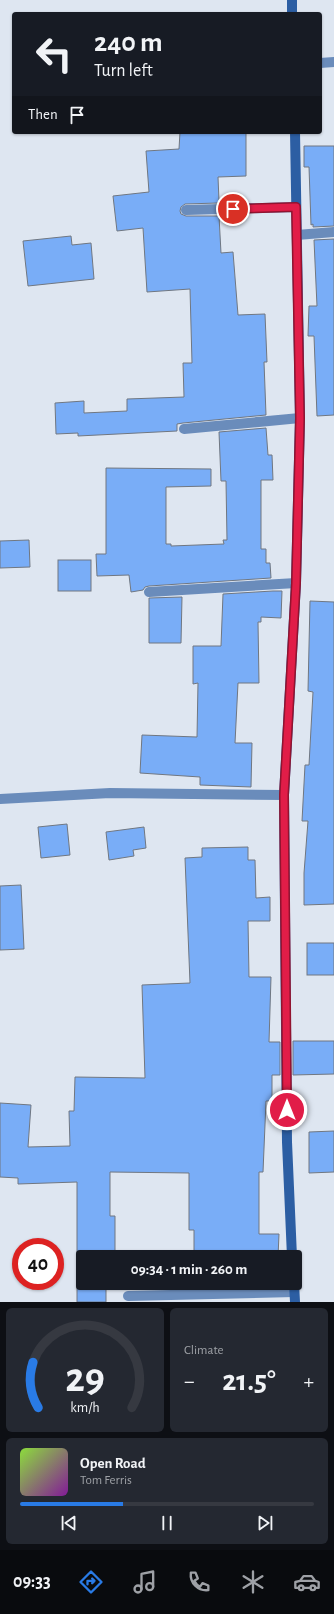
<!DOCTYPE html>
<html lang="en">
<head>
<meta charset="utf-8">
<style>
  body { margin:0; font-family:"Alegreya Sans",sans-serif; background:#242831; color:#f1f3f6; height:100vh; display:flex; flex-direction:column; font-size:15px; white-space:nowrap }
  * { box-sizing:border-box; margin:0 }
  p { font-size:13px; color:#9ea1a6 }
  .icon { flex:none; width:22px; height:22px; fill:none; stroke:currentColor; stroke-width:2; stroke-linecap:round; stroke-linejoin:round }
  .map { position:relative; height:1302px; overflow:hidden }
  .panel { display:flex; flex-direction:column; gap:6px; padding:6px; background:#0d0f14; flex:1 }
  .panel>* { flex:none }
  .hud { position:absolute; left:12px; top:12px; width:310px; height:122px; border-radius:4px; box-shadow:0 1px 3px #0004; background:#171b24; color:#f1f3f6; overflow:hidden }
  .speed { position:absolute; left:12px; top:1238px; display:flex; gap:8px; font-size:20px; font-weight:700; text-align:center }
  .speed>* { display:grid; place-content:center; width:52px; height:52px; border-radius:50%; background:#171b24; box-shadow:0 1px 3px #0004; line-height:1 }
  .speed .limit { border:6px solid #d22; background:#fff; color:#111 }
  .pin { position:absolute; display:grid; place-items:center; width:34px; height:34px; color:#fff; margin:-17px; border:2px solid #fff; border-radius:50%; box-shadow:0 1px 4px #0007 }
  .me { position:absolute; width:44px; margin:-22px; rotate:0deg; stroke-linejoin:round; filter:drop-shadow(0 0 3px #0008) }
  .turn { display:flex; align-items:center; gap:14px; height:84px; padding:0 16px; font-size:18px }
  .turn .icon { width:52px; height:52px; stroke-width:2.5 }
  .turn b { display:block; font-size:28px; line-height:34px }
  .then { display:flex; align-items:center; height:38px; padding:0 16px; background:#0003; gap:8px; font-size:15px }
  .big { font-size:30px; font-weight:600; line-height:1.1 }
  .panel .widget { flex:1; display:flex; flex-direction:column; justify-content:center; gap:6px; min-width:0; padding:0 14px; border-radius:6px; background:#242831 }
  .panel .dial { align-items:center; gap:0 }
  .dial svg { height:104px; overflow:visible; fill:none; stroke:#363941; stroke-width:7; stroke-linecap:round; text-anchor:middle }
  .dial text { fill:#f1f3f6; stroke:none }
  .song { display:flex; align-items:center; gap:12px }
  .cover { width:48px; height:48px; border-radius:6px; background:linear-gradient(135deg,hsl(90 70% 55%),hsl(290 70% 35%)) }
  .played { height:4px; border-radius:2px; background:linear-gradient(90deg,#297be6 35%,#363941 35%) }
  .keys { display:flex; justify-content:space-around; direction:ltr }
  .heat { display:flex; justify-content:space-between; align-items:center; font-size:22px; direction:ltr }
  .panel .tiles { flex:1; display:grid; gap:6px; grid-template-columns:1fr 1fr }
  .widget:last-child { grid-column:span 2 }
  .trip { position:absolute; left:76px; top:1250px; width:226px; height:40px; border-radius:4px; background:#171b24; box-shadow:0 1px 3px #0004; font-weight:600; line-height:40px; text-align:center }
  .menu { display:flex; height:64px; justify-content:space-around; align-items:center; background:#090b0e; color:#9ea1a6 }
  .menu .icon { width:28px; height:28px }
  .menu .current { color:#297be6 }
  .menu b { font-size:18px; color:#f1f3f6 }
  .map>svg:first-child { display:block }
</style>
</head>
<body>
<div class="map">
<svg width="334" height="1302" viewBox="0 0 334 1302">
  <rect width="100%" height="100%" fill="#dee6f1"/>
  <!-- building -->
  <g fill="#79adf7" stroke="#707781">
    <polygon points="180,132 246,132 246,176 218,177 219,201 218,203 185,204 181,207 180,211 181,214 186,216 219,216 221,253 233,252 238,315 265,314 267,362 264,362 266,415 183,423 177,424 177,431 78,436 78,433 56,434 55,403 84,401 84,413 127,411 127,399 184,397 183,363 192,363 190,289 147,292 143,228 117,231 113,196 149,192 146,151 179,149"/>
    <polygon points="304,146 334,146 334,226 313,227 313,224 311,225 309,167 304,167"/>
    <polygon points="71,236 72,245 91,243 94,279 28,286 23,241"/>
    <polygon points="334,239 334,415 317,416 314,336 308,336 309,306 317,306 314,240"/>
    <polygon points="266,428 268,455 272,455 273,480 261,480 261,549 266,549 266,563 270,563 271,578 149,586 145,587 143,590 131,592 129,575 97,576 96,554 106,554 106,468 211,469 211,486 166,487 166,544 171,544 171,546 224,544 223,540 227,540 226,481 221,481 219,432"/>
    <polygon points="29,540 30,567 0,568 0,541"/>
    <rect x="58" y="560" width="33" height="31"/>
    <polygon points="273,591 282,591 281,618 261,617 261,622 258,622 259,683 238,683 235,743 252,743 251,787 200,785 200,777 140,773 142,735 197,737 198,683 193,684 193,646 221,646 223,594"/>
    <polygon points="182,597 181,643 149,643 149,598"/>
    <polygon points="310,601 334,602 334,904 304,905 304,873 308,821 302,821 305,765 309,765 313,692 308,691"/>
    <polygon points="67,824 70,855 41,858 38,827"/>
    <polygon points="144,827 146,848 133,850 134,856 109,860 106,832"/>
    <polygon points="248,847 248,860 255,860 256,898 270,897 270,921 248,921 249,977 271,977 269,1042 280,1042 280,1075 272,1075 272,1101 266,1101 263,1172 259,1172 259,1234 279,1234 278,1257 194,1257 194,1230 189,1230 189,1173 110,1172 110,1216 115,1216 115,1257 83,1257 83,1283 106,1283 106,1302 77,1302 77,1182 18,1184 18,1178 0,1177 0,1103 31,1105 28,1147 70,1146 69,1111 74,1111 75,1077 145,1078 142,985 190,983 185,858 202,857 202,848"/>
    <polygon points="21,885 24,949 0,950 0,886"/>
    <rect x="307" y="943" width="27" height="32"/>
    <polygon points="293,1041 334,1041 334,1074 293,1075"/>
    <polygon points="334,1131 334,1172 309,1173 309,1132"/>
    <polygon points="193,1283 228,1283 228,1287 193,1288"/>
  </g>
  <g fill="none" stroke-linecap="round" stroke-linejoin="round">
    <!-- lane -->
    <g stroke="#6a8cbb" stroke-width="10">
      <polyline points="186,210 296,207"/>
      <polyline points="297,235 334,232"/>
    </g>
    <!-- street -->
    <g stroke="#6a8cbb" stroke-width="10">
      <polyline points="320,63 334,62"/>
      <polyline points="184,429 300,418"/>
      <polyline points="149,592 296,583"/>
      <polyline points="0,799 110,793 284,795"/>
      <polyline points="128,1296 294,1292"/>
    </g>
    <!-- secondary -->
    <g stroke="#2c5ea3" stroke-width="10">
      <polyline points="292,0 292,14"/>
      <polyline points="292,1257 287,1142 284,795 296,583 300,418 295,132"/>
      <polyline points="294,1283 295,1302"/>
    </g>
  </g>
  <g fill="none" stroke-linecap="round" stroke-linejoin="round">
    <!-- route casing -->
    <g stroke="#92132f" stroke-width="10">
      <polyline id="route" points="233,209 296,207 300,418 296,583 284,795 287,1110"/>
    </g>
    <!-- route -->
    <use href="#route" stroke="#e11d48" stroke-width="7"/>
  </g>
</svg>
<div class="speed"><div class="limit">40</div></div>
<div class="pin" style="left:233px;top:209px;background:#d93025"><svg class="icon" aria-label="arrive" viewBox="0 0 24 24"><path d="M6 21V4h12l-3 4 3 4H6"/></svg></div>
<svg class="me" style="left:287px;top:1110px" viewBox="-20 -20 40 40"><circle r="17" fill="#e11d48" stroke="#fff" stroke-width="3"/><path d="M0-11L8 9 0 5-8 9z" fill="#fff"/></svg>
<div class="trip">09:34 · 1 min · 260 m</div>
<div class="hud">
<div class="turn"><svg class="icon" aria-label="left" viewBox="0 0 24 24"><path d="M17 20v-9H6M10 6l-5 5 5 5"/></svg><div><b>240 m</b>Turn left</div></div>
<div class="then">Then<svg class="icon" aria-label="arrive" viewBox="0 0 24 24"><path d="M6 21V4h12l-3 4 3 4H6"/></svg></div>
</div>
</div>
<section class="panel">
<div class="tiles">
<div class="widget dial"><svg viewBox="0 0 100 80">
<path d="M14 69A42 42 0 1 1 86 69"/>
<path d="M14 69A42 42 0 0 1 10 34" stroke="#297be6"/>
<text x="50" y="56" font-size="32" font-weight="700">29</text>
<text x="50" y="72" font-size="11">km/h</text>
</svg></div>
<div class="widget"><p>Climate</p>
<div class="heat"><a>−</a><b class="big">21.5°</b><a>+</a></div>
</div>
<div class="widget">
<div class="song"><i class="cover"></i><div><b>Open Road</b><p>Tom Ferris</p></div></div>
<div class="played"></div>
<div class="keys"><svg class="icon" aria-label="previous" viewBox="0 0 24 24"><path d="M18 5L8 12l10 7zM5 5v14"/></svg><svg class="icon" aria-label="pause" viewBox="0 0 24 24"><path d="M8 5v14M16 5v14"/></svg><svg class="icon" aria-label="next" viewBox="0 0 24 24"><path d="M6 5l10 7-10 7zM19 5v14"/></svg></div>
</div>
</div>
</section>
<nav class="menu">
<b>09:33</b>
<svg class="icon current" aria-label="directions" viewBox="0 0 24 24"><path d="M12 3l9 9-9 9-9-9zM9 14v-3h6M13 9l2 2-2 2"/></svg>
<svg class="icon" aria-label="music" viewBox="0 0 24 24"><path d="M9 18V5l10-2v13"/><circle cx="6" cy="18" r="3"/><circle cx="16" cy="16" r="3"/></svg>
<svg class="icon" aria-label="phone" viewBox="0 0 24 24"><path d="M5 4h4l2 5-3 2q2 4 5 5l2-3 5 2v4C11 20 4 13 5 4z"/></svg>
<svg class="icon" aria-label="climate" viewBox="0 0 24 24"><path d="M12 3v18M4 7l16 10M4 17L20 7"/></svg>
<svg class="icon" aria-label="car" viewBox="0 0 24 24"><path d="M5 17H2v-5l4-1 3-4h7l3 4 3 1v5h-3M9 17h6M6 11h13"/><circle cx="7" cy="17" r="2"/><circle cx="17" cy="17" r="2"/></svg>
</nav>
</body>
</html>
